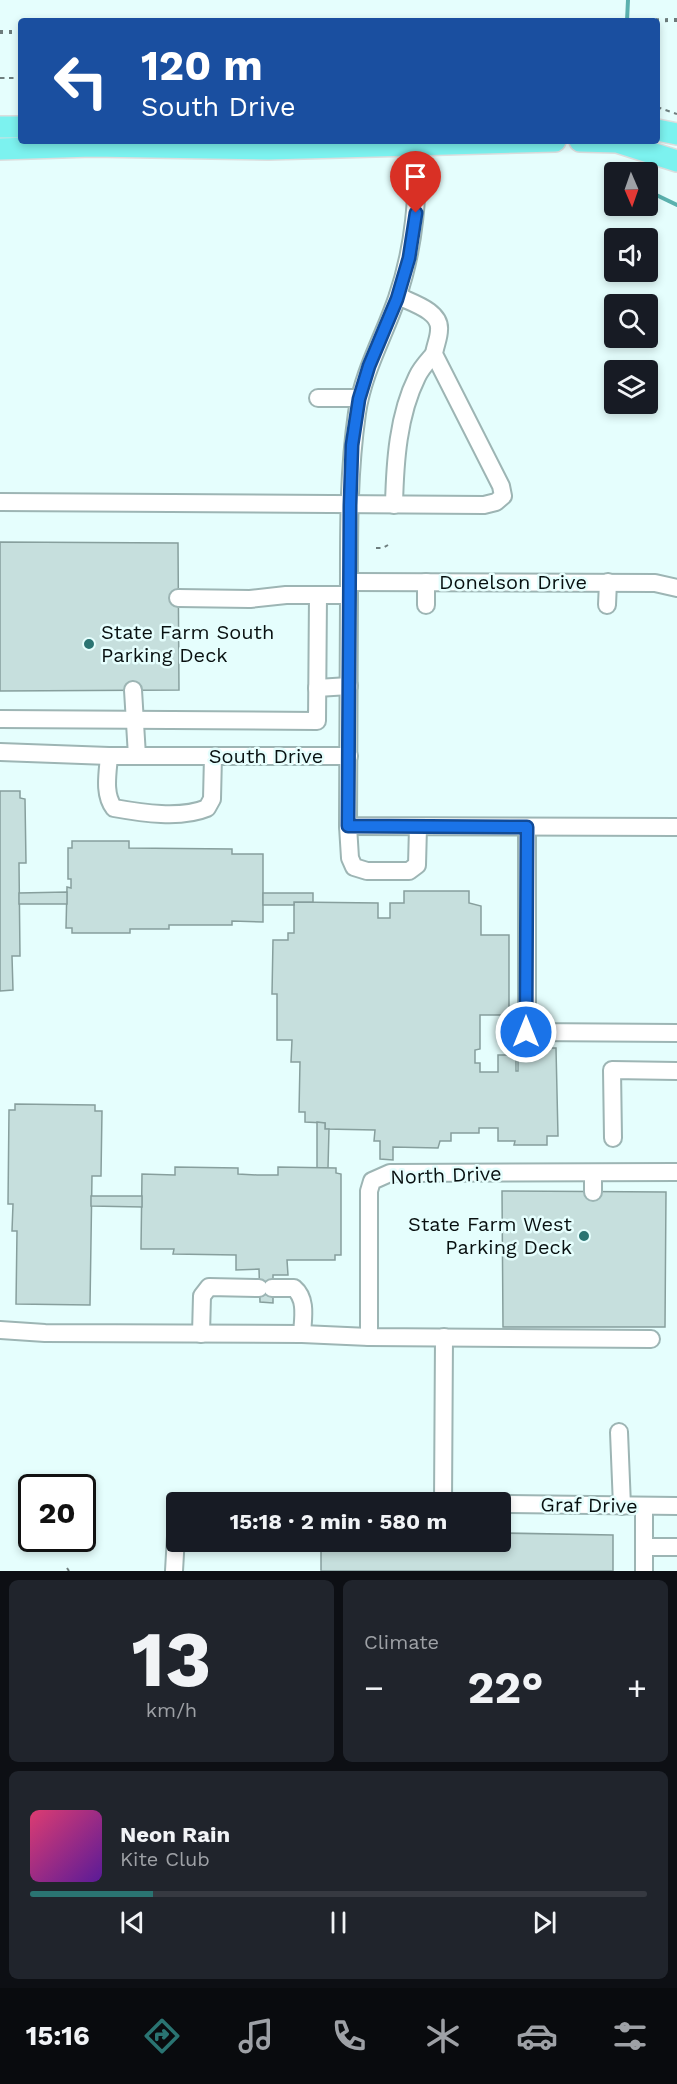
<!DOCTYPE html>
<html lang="en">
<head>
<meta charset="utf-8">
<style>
  body { margin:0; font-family:"Work Sans",sans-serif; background:#20242c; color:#f1f3f6; height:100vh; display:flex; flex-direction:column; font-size:22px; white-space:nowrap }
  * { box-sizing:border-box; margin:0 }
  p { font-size:20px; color:#9ea1a6 }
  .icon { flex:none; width:33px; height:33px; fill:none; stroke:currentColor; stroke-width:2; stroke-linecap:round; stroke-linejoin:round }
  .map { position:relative; height:1571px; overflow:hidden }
  .details { display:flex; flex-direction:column; gap:9px; padding:9px; background:#0d0f14; flex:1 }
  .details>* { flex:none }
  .top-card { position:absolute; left:18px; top:18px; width:642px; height:126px; border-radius:6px; box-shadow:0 3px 9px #0003; background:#1a4fa0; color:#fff; overflow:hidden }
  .needle { width:39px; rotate:178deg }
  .fabs { position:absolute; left:604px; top:162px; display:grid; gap:12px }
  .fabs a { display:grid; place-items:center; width:54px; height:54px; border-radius:6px; background:#171b24; box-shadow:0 3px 9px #0003; font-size:30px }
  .speed { position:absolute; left:18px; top:1474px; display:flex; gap:12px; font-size:30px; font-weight:700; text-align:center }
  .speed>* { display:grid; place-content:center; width:78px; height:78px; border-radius:50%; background:#171b24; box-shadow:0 3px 9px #0003; line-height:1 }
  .speed .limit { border:3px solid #111; border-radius:9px; background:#fff; color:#111 }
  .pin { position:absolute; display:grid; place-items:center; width:51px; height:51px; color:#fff; margin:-62px -26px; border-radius:50% 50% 50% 0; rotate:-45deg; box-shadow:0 0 6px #0007 }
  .pin .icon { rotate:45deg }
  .me { position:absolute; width:66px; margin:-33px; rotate:0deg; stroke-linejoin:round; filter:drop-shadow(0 0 4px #0008) }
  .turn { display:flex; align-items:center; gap:21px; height:126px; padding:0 24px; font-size:27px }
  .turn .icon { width:78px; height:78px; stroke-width:2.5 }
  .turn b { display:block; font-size:42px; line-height:51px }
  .big { font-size:45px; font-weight:700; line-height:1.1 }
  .details .widget { flex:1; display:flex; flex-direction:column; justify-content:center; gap:9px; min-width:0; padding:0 21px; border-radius:9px; background:#20242c }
  .details .dial { align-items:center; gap:0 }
  .dial b { font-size:78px; line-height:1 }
  .song { display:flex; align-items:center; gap:18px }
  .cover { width:72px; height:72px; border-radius:9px; background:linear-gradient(135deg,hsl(340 70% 55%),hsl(270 70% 35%)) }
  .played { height:6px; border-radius:3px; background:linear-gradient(90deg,#2a7472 20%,#363941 20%) }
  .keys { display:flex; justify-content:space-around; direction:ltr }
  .heat { display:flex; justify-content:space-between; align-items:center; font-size:33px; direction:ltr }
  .details .tiles { flex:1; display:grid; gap:9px; grid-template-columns:1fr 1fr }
  .widget:last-child { grid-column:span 2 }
  .trip { position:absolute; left:166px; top:1492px; width:345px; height:60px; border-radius:6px; background:#171b24; box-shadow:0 3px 9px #0003; font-weight:700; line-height:60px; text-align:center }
  .menu { display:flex; height:96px; justify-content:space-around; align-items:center; background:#090b0e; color:#9ea1a6 }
  .menu .icon { width:42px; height:42px }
  .menu .current { color:#2a7472 }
  .menu b { font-size:27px; color:#f1f3f6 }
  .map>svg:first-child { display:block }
</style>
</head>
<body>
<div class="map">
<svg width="677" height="1571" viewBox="0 0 677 1571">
  <rect width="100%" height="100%" fill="#e5fefd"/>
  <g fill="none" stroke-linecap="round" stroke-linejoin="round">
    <!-- stream -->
    <g stroke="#5bb1ae" stroke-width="4">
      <polyline points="627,21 628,0"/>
      <polyline points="628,167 629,172"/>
      <polyline points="648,191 677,205"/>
    </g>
  </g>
  <!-- building -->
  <g fill="#c6dfdd" stroke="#879f9d" stroke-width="1.5">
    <polygon points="0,542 178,543 179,690 0,691"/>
    <polygon points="0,791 20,791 20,798 25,799 26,863 19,863 20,956 12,956 13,990 0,991"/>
    <polygon points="72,841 129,841 129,848 232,849 232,854 263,854 263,922 232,921 232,925 169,925 169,929 130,929 130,933 72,933 72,928 66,928 67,887 71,888 71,879 68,879 68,848 72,848"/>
    <polygon points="404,891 469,891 469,903 481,906 481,935 509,935 509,1015 480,1015 480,1049 475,1050 475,1063 480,1063 480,1072 498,1072 498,1055 516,1055 516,1071 518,1071 518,1048 556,1048 558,1136 547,1136 547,1145 514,1145 515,1141 498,1141 498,1128 479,1128 479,1133 451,1133 451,1141 440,1141 438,1148 393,1147 393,1160 380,1159 380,1141 374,1141 375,1130 325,1129 325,1123 305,1122 305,1112 299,1112 300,1062 291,1062 292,1040 277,1040 277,994 272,994 273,940 288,940 288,933 294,933 294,902 378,903 378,918 390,918 390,903 404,903"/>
    <polygon points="67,892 67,904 19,904 19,893"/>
    <polygon points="263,893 313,893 313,902 294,902 294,905 263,905"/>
    <polygon points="15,1104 95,1105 95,1111 102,1111 101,1176 92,1176 90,1305 16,1304 17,1231 12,1231 13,1204 8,1204 9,1110 15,1110"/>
    <polygon points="317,1122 325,1123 325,1129 329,1129 328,1168 317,1168"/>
    <polygon points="175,1167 238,1168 238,1174 257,1175 278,1175 278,1167 336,1168 336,1173 341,1174 341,1255 335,1255 335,1260 287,1260 288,1275 273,1275 273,1303 260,1302 259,1269 236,1270 236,1255 173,1254 174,1249 141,1249 142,1174 175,1175"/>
    <polygon points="502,1191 666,1192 665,1327 503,1327"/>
    <polygon points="91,1196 142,1196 142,1207 91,1206"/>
    <polygon points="501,1533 613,1535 613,1571 321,1571 321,1542 501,1542"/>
  </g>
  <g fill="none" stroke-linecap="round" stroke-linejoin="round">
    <!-- minor casing -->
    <g stroke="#9db5b4" stroke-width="20">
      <g id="minor">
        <path d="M417,141C418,195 415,246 397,298C384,336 363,372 357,413C348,475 349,537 349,599C349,675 349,751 348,826L677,827"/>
        <polyline points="318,398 359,398"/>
        <path d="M0,502L484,505L496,502L503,496L501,486L434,354C435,346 439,338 439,330C441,311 412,303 398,296"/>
        <path d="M394,505C395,462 398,415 417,377C421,368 428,361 434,354"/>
        <polyline points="349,582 655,583 677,588"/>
        <polyline points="178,598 250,599 286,595 349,595"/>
        <polyline points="426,605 426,582"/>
        <polyline points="607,605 608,582"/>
        <polyline points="317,688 349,686"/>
        <polyline points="133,690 137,756"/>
        <polyline points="0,719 317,721 318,595"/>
        <polyline points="0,752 109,756 349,756"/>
        <path d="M109,756C108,772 103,794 114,808C142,813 181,819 207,808L212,799L213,756"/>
        <polyline points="348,826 350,858 354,867 367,871 409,871 417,865 418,827"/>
        <polyline points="527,827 527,1032 677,1033"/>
        <polyline points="613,1138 612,1070 677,1071"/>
        <polyline points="593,1173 593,1192"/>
        <path d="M272,1288H294C307,1299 303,1318 302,1334"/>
        <polyline points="0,1330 45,1333 302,1334 369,1337 651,1339"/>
        <polyline points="201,1334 202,1296 209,1287 259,1288"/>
        <polyline points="369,1337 369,1191 372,1181 390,1173 677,1172"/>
        <polyline points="619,1432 622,1506"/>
        <polyline points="443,1503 444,1337"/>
        <polyline points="501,1504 677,1506"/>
        <polyline points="644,1547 677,1547"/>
        <polyline points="174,1571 177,1519"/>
        <polyline points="644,1571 644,1506"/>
      </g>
    </g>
    <!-- major casing -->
    <g stroke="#dcdede" stroke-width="24">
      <g id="major">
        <polyline points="0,127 21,127"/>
        <polyline points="657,130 677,134"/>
        <polyline points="580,141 617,142 677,161"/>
        <polyline points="0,149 92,146 268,149 555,141"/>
      </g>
    </g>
    <!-- path -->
    <g stroke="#6e7e7e" stroke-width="2" stroke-dasharray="4.5 4.5" stroke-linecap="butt">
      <polyline points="0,78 21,78"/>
      <polyline points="657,107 677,114"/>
      <polyline points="376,548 383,548 388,545"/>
      <polyline points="67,1568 69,1571"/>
    </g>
    <!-- minor -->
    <use href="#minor" stroke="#fff" stroke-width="16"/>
    <!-- major -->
    <use href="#major" stroke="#7cf2ef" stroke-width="21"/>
    <!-- rail -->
    <g stroke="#6c7b7b" stroke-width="4" stroke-dasharray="3 6" stroke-linecap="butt">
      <polyline points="602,21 677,20"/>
      <polyline points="0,32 21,32"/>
    </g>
  </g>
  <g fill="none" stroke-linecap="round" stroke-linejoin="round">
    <!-- route casing -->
    <g stroke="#114b97" stroke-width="15">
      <polyline id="route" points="416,213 409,258 397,299 369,366 359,399 352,445 350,505 348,826 527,827 526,1032"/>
    </g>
    <!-- route -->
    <use href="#route" stroke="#1a73e8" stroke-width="10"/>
  </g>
  <!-- markers -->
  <g fill="#2a7472" stroke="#e5fefd" stroke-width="2">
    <circle cx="89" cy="644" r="6"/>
    <circle cx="584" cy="1236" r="6"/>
  </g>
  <g text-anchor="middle" stroke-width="5" stroke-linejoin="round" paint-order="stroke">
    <!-- street labels -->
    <g font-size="20" fill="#081010" stroke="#e5fefd">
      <text x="513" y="589">Donelson Drive</text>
      <text x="266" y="763">South Drive</text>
      <text transform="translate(446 1175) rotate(-2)" y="7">North Drive</text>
      <text transform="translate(589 1505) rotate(1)" y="7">Graf Drive</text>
    </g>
    <!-- poi labels -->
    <g font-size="20" fill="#081010" stroke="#e5fefd" text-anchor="start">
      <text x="101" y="639">State Farm South<tspan x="101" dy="23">Parking Deck</tspan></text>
      <text x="572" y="1231" text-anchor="end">State Farm West<tspan x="572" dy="23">Parking Deck</tspan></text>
    </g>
  </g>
</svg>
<div class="fabs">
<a><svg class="needle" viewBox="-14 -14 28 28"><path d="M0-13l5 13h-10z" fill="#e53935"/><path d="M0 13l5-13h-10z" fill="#9ea1a6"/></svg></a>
<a><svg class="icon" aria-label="sound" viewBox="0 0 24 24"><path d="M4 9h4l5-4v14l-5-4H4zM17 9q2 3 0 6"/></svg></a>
<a><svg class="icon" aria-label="search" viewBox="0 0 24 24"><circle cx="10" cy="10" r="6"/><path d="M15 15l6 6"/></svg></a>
<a><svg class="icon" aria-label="layers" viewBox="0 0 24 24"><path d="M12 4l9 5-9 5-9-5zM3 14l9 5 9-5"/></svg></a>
</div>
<div class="speed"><div class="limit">20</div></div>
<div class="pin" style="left:416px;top:213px;background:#d93025"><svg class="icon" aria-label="arrive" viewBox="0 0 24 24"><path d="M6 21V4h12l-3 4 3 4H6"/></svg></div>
<svg class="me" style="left:526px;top:1032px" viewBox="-20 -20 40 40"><circle r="17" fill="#1a73e8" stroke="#fff" stroke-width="3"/><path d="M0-11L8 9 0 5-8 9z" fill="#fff"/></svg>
<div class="trip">15:18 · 2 min · 580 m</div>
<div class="top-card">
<div class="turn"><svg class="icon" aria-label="left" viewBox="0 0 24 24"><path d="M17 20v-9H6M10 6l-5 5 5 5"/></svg><div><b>120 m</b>South Drive</div></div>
</div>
</div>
<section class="details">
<div class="tiles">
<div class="widget dial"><b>13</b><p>km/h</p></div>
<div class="widget"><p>Climate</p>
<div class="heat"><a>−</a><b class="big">22°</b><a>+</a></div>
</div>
<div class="widget">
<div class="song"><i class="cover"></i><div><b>Neon Rain</b><p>Kite Club</p></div></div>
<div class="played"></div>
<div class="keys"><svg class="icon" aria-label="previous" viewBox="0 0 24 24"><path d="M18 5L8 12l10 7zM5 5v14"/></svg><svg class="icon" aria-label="pause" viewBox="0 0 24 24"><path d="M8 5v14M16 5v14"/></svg><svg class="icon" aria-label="next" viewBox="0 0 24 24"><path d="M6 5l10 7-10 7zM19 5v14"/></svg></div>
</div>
</div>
</section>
<nav class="menu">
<b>15:16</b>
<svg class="icon current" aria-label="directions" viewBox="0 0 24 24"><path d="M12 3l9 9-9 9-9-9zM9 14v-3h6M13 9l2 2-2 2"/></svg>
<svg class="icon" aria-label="music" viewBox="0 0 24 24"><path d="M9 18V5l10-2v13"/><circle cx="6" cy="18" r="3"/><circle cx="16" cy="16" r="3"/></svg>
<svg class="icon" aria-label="phone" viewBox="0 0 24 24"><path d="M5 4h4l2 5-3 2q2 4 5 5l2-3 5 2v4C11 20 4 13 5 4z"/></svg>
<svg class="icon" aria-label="climate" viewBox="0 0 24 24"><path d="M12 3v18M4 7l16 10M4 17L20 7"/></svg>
<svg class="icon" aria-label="car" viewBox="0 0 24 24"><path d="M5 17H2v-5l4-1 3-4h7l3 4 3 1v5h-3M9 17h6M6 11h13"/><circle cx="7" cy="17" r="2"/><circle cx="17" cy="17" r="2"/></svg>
<svg class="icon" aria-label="filters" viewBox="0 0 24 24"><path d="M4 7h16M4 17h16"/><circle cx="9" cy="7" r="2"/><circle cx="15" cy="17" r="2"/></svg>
</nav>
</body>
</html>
